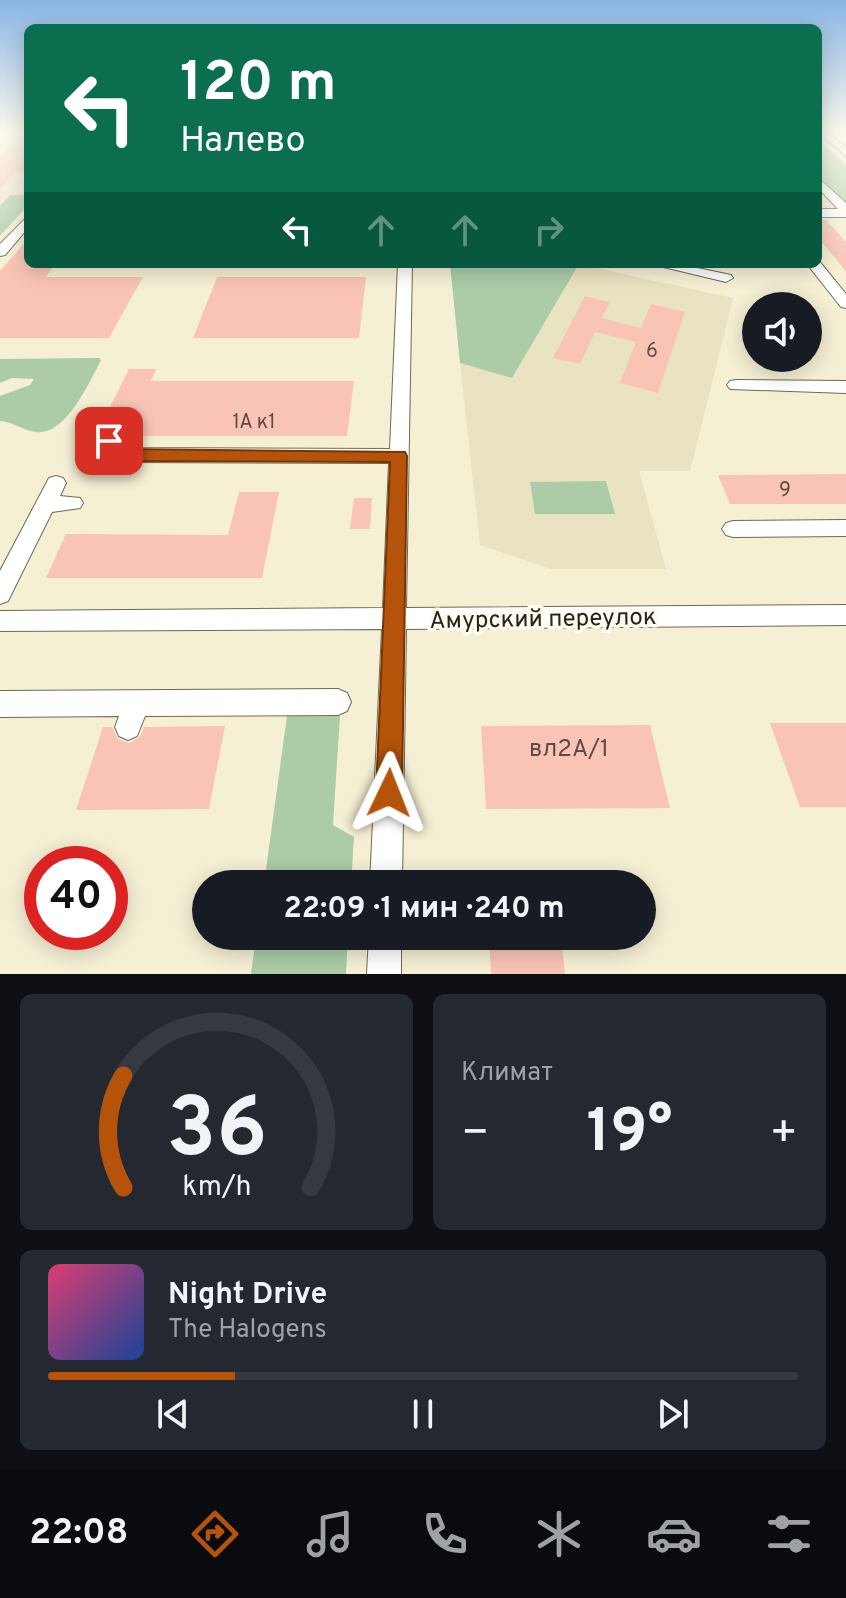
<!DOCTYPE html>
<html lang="ru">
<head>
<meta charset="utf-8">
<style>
  body { margin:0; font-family:Overpass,sans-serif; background:#242831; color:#f1f3f6; height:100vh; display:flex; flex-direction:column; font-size:30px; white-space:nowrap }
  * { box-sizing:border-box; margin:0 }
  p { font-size:26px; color:#9ea1a6 }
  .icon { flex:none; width:44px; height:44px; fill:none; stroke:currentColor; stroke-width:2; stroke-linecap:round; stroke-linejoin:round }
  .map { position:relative; height:974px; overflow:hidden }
  .side { display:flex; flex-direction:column; gap:20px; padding:20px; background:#0d0f14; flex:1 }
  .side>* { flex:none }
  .top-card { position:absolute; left:24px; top:24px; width:798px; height:244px; border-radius:12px; box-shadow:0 4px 20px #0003; background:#0b6e4f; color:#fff; overflow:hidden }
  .buttons { position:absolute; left:742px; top:292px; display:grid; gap:16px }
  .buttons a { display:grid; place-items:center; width:80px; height:80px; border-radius:50%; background:#171b24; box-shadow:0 4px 20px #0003; font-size:40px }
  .speed { position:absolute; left:24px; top:846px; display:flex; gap:16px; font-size:40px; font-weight:700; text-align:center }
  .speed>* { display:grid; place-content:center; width:104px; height:104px; border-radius:50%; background:#171b24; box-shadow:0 4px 20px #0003; line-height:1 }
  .speed .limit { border:12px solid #d22; background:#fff; color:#111 }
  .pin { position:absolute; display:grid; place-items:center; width:68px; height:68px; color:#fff; margin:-34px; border-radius:16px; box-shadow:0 4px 12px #0006 }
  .me { position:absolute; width:88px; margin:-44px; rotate:2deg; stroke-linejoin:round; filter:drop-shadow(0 0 6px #0008) }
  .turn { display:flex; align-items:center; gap:28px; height:168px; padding:0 24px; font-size:36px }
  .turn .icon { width:104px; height:104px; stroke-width:2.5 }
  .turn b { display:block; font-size:56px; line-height:68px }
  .lanes { display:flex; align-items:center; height:76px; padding:0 24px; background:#0003; justify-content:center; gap:40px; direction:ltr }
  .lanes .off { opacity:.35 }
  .big { font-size:60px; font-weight:700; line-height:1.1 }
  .side .tile { flex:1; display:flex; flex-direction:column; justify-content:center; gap:12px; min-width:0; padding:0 28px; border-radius:12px; background:#242831 }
  .side .dial { align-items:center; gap:0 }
  .dial svg { height:208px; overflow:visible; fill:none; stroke:#363941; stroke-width:7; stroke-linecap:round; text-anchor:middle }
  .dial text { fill:#f1f3f6; stroke:none }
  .song { display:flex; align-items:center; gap:24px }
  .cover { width:96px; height:96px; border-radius:12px; background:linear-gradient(135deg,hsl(340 70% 55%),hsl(220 70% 35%)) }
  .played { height:8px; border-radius:4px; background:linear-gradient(90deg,#b45309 25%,#363941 25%) }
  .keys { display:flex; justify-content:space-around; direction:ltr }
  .heat { display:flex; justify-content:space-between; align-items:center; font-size:44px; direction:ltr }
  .side .tiles { flex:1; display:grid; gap:20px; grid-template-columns:1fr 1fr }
  .tile:last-child { grid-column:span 2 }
  .trip { position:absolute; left:192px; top:870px; width:464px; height:80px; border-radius:40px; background:#171b24; box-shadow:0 4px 20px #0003; font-weight:700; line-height:80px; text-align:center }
  .menu { display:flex; height:128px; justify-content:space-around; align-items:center; background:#090b0e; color:#9ea1a6 }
  .menu .icon { width:56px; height:56px }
  .menu .current { color:#b45309 }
  .menu b { font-size:36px; color:#f1f3f6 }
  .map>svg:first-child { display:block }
</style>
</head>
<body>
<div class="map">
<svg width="846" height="974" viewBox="0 0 846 974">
  <rect width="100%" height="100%" fill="#f5f0d4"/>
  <!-- built -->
  <polygon fill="#eae3c1" points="579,264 733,298 690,471 639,471 666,569 551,569 480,545 460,363 512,378"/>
  <!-- industrial -->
  <polygon fill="#f4e1d1" points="1,132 28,132 28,195 10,195 0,206"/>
  <!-- green -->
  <g fill="#abcca7">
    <polygon points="818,139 846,165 846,205 818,176"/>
    <polygon points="10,195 28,195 28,205 0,236 0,206"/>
    <polygon points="450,264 579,264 512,378 460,363"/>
    <path d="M99,358L101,360C90,381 66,436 36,432C24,431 14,422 0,421V396L30,385L34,379L12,378L0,383V359Z"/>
    <polygon points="606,481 615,514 535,514 530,482"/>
    <polygon points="287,716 340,716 333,825 354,837 351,884 264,884"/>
    <polygon points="256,936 348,936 346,974 251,974"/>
  </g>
  <!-- building -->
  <g fill="#f9c4b6">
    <polygon points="26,132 28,132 28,172 16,172 0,189 0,156"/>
    <polygon points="818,220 826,220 846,242 846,271 818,238"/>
    <polygon points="28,239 28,264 55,264 46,277 143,277 109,338 0,338 0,271"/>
    <polygon points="217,277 366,277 359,338 193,338"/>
    <polygon points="585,296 610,302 602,318 641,328 651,304 685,312 658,393 620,383 636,342 595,332 580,364 553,358"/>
    <polygon points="129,369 156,369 151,381 354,381 347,436 121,436 118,428 104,428 100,436 96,435"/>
    <polygon points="846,474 846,504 730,504 718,475"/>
    <polygon points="239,492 279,492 262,578 46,578 66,534 228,535"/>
    <polygon points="354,498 372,498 370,529 350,529"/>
    <polygon points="770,723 846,723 846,807 800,807"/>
    <polygon points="650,725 670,808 486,809 481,726"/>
    <polygon points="225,726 209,809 76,810 103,727 112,727 118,739 129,743 140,737 144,727"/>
    <polygon points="489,936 561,936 565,974 491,974"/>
  </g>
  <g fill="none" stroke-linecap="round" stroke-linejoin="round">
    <!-- minor casing -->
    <g stroke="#6f6a52" stroke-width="2">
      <g id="minor">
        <polygon points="818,132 828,132 846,148 846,156"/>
        <polygon points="818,178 846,203 846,217 818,217 818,209 838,209 818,188"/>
        <polygon points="28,216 28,228 5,255 0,256 0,244"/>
        <polygon points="819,261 846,294 846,308 841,307 807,264 818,264"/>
        <polygon points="398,264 412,264 406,608 846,605 846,625 406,629 402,884 370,884 382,629 0,631 0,611 383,608 389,463 122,462 102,453 100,448 104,431 118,431 119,445 125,448 390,449"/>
        <polygon points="651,264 678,264 731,275 733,278 726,282"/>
        <polygon points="736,380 846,381 846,393 730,389 727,385 730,381"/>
        <polygon points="56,476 63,478 66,483 60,496 80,498 83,503 80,508 52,512 8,601 0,604 0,571 49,478"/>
        <polygon points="846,520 846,536 733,537 726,535 722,529 726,523 733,521"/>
        <polygon points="338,689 347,693 351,702 347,711 338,715 145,716 137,736 128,740 119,736 115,727 119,716 0,717 0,691"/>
        <polygon points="369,936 401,936 401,974 367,974"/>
      </g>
    </g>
    <!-- minor -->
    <use href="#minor" fill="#fff" fill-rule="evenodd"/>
  </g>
  <!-- sky -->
  <linearGradient id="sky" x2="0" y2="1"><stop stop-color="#89b5e4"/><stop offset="0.49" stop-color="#faf8ec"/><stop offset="1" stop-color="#faf8ec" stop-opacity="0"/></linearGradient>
  <rect width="846" height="269" fill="url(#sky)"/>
  <!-- route -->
  <polygon fill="#b45309" stroke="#753606" stroke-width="2" points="109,435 115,437 118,445 125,449 405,452 407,456 402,793 398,802 389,806 380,802 376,793 390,462 122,461 101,448 103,437"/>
  <g text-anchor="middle" stroke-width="7" stroke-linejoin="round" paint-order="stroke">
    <!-- number labels -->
    <g font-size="20" fill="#5c4d42">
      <text x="652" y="357">6</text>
      <text x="254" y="428">1А к1</text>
      <text x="785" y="496">9</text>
    </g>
    <!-- street labels -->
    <g font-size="24" fill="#27251b" stroke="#fefcf1">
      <text transform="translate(543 618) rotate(-1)" y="8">Амурский переулок</text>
    </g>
    <!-- near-number labels -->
    <g font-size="24" fill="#5c4d42">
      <text x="569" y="756">вл2А/1</text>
    </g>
  </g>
</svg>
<div class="buttons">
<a><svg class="icon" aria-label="sound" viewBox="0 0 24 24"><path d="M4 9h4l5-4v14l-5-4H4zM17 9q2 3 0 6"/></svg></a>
</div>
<div class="speed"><div class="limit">40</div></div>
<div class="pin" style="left:109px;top:441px;background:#d93025"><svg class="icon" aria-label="arrive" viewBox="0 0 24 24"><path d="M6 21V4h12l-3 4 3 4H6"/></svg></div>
<svg class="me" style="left:389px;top:793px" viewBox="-20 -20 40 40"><path d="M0-17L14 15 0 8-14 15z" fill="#b45309" stroke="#fff" stroke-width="4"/></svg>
<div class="trip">22:09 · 1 мин · 240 m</div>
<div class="top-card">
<div class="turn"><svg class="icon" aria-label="left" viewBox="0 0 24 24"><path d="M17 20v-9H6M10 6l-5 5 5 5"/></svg><div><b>120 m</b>Налево</div></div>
<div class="lanes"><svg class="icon" aria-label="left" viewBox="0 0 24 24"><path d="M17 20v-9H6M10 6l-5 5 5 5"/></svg><svg class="icon off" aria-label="ahead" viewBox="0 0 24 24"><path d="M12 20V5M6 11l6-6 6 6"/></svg><svg class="icon off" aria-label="ahead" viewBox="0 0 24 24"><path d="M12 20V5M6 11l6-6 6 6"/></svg><svg class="icon off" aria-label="right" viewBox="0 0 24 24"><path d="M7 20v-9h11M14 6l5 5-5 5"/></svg></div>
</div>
</div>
<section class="side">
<div class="tiles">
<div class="tile dial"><svg viewBox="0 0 100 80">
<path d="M14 69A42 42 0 1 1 86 69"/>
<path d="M14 69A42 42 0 0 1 14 26" stroke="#b45309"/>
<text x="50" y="56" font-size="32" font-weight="700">36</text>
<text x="50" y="72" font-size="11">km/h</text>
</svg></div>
<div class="tile"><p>Климат</p>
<div class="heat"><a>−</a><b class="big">19°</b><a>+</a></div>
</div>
<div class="tile">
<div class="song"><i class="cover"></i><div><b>Night Drive</b><p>The Halogens</p></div></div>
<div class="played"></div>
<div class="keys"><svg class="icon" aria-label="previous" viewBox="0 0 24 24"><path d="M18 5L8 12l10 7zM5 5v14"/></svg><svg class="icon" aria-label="pause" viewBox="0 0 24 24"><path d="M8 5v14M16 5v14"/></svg><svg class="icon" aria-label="next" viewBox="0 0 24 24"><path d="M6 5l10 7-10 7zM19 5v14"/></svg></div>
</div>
</div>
</section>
<nav class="menu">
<b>22:08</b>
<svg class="icon current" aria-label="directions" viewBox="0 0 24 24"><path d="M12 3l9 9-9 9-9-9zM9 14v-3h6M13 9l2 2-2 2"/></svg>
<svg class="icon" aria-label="music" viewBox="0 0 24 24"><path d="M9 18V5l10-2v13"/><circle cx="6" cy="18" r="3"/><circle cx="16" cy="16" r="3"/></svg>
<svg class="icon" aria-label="phone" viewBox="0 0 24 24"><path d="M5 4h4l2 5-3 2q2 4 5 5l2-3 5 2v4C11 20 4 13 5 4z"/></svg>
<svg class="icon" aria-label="climate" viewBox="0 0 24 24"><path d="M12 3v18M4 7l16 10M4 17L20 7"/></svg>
<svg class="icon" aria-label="car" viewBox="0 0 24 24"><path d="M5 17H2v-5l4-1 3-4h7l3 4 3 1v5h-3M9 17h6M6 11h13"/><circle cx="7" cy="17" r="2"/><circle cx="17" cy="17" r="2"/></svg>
<svg class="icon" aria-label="filters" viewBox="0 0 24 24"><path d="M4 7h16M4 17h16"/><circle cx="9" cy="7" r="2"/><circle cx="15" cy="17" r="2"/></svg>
</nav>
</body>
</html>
